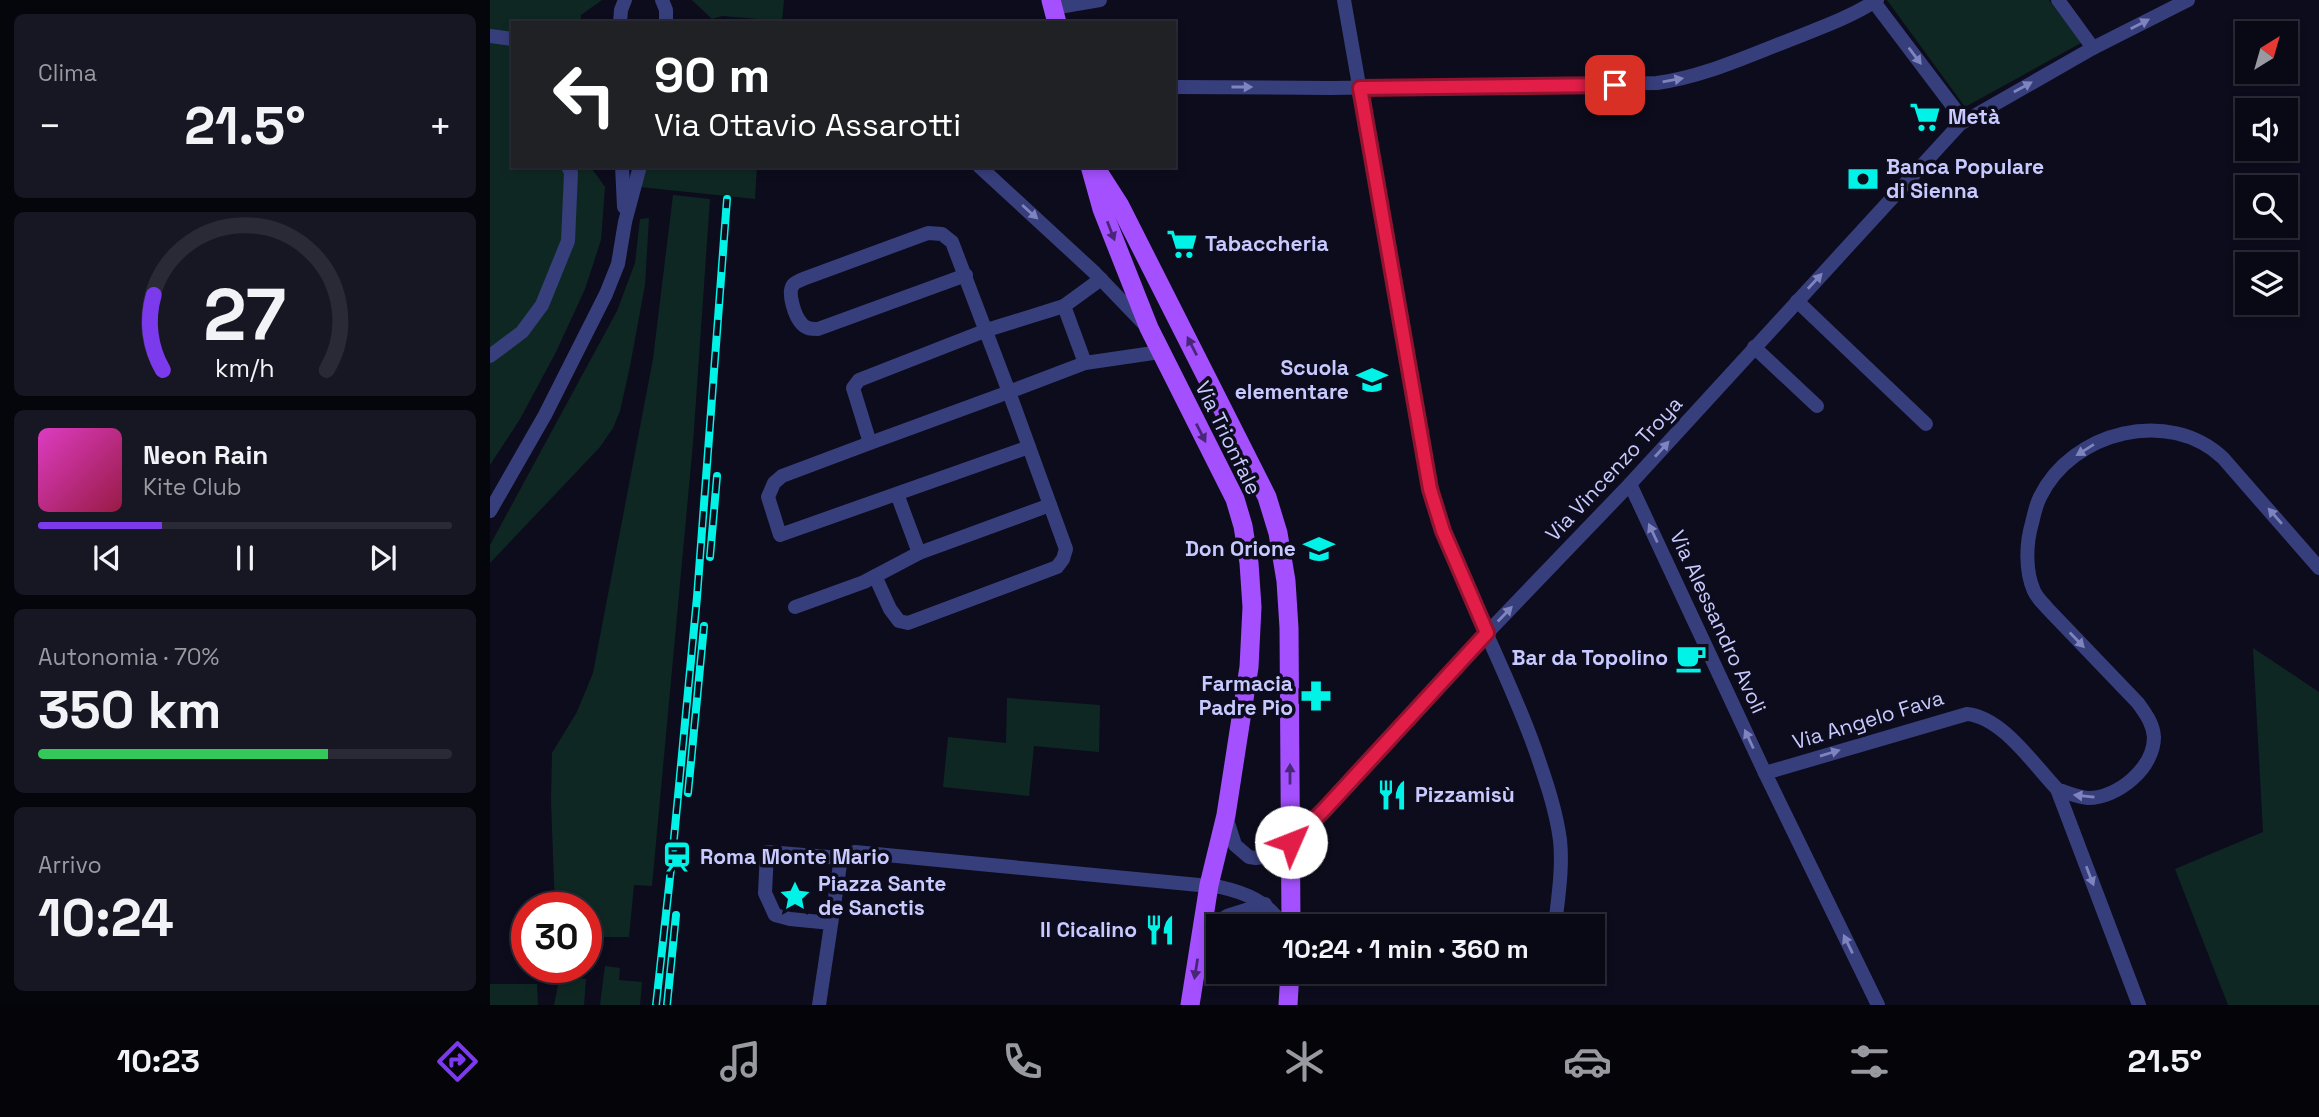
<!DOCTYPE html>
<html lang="it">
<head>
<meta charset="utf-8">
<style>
  body { margin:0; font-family:"Space Grotesk",sans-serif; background:#171723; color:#f1f3f6; height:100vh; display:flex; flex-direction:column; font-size:26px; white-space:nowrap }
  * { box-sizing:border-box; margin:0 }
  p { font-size:23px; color:#999aa1 }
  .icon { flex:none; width:38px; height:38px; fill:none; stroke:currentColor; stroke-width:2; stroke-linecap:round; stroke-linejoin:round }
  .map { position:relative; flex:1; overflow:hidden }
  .sheet { display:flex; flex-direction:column; gap:14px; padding:14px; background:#05050c; width:490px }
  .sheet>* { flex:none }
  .guide { position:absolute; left:21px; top:21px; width:665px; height:147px; border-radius:0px; box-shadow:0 4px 10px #0003,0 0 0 2px #292a35; background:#202124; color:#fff; overflow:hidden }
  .needle { width:46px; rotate:37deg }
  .tools { position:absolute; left:1745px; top:21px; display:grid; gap:14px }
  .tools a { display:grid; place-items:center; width:63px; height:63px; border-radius:0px; background:#090916; box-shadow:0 4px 10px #0003,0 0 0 2px #292a35; font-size:35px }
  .speed { position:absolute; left:21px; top:892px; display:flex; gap:14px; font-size:35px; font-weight:700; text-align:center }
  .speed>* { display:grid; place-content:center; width:91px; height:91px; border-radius:50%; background:#090916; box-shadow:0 4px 10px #0003,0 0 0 2px #292a35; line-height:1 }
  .speed .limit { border:10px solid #d22; background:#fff; color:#111 }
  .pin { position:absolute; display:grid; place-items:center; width:60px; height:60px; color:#fff; margin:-30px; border-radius:14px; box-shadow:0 4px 10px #0006 }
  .me { position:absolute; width:77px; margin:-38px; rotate:46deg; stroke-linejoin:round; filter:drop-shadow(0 0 5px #0008) }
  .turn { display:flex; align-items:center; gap:24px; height:147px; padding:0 28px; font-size:32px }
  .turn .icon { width:91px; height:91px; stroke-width:2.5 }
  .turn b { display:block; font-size:49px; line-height:60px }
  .big { font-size:52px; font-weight:700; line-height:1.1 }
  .sheet .tile { flex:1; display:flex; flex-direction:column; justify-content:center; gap:10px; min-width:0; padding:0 24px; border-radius:10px; background:#171723 }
  .sheet .dial { align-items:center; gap:0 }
  .dial svg { height:182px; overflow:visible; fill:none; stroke:#292a35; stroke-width:7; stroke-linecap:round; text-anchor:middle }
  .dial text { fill:#f1f3f6; stroke:none }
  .song { display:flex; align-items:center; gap:21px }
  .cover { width:84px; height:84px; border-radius:10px; background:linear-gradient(135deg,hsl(310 70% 55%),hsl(340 70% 35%)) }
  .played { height:7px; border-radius:4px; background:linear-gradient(90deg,#7c3aed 30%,#292a35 30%) }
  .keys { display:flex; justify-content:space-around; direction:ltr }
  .heat { display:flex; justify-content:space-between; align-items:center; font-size:38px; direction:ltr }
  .charge { height:10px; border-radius:5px; background:linear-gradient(90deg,#34c759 70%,#292a35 0) }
  .trip { position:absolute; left:716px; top:914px; width:399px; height:70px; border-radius:0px; background:#090916; box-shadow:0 4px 10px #0003,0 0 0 2px #292a35; font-weight:700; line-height:70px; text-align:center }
  .tabs { display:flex; height:112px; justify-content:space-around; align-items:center; background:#040409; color:#999aa1 }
  .tabs .icon { width:49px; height:49px }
  .tabs .current { color:#7c3aed }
  .tabs b { font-size:32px; color:#f1f3f6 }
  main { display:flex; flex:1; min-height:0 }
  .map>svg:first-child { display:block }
</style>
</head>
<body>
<main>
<section class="sheet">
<div class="tile"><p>Clima</p>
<div class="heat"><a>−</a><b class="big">21.5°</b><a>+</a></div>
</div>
<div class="tile dial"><svg viewBox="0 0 100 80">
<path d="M14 69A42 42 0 1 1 86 69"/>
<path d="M14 69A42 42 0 0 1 10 36" stroke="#7c3aed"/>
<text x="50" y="56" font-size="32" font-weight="700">27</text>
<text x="50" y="72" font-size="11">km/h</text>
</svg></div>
<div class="tile">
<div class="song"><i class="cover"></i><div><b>Neon Rain</b><p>Kite Club</p></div></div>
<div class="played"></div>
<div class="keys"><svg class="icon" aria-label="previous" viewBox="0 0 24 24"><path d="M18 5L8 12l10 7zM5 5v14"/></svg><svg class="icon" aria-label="pause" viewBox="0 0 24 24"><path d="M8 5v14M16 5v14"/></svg><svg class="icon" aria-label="next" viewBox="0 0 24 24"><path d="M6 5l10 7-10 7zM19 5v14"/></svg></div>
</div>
<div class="tile"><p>Autonomia · 70%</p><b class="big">350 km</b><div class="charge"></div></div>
<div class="tile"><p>Arrivo</p><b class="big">10:24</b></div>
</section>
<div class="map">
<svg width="1829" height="1005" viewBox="0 0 1829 1005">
  <rect width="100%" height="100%" fill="#0c0c1d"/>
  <!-- green -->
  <g fill="#0f2723">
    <polygon points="0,0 112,0 91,15 90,23 23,23 23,166 100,166 115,187 111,240 95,289 66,352 30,419 0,465"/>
    <polygon points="202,0 294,0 292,21 232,16 222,19"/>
    <polygon points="1397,0 1559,0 1591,43 1475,107"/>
    <polygon points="154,166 267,166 265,199 150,187"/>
    <polygon points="183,195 220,199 203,443 162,886 144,885 139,937 96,937 96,908 65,908 61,801 62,753 87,712 103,673 163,359"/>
    <polygon points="159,218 155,285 140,366 130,411 123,428 110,447 0,563 0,545 127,311 145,263 150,219"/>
    <polygon points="1763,648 1829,692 1829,1005 1738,1005 1685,869 1773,832"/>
    <polygon points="517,698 610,705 609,752 544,746 539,796 453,787 458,737 516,743"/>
    <polygon points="115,966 130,968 129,980 152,982 150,1005 110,1005"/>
    <polygon points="70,975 96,979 94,1005 64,1005"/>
    <polygon points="0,984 47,984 48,1005 0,1005"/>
  </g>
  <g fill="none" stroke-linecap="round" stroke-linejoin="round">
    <!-- pedestrian -->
    <g stroke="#373e7c" stroke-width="14">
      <polyline points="0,36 23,39"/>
      <polyline points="0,356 32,332 52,305 78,241 81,173 78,166"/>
    </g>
    <!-- minor -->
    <g stroke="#373e7c" stroke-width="14">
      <path d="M854,0L940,489C965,579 1015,663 1046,752C1056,781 1066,810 1070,840C1073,868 1068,898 1065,926"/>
      <polyline points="1568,0 1603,48"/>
      <polyline points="1384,2 1474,121"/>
      <polyline points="563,8 610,0"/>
      <path d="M684,87L841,88L1167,83C1211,77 1251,59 1292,43C1324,30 1358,19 1387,0"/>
      <polyline points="489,166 605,273 655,325"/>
      <path d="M476,275L328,329C322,329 316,329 312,324C305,317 297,293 303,285C305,282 309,281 313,279L438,233L452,234L462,242L519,392L380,443L363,388L369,380L497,330L574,306"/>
      <polyline points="1307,301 1436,424"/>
      <polyline points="1264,347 1327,406"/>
      <polyline points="595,363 670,352"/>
      <polyline points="380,443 292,476 284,483 278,497 290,535 539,447"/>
      <polyline points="1140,484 1275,773 1388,1005"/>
      <polyline points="407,494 429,553 560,505"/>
      <polyline points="385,576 400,609 409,621 418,623 567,567 573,559 576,549 519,392 595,363 574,306 611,279"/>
      <polyline points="305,607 374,582 429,553"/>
      <path d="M1275,773L1477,714C1512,717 1544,765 1567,789C1577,793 1587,797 1598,798C1628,798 1664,768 1664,737C1663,723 1655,713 1648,703L1557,608C1553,603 1547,598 1544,591C1535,571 1536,543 1542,523C1544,514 1546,505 1550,497C1582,431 1679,407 1733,458L1829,568"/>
      <polyline points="1567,789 1649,1005"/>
      <polyline points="737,820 745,845 759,857 766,858 784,855 795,847 833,811 997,633 1140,484 1470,124 1603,48 1698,0"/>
      <path d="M351,858L365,852L730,887C757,893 778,902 793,926"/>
      <polyline points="712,933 737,916 775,904"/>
      <polyline points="329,1005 351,858 277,852 275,893 285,915 300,919 341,923"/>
    </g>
    <!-- tertiary -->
    <g stroke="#373e7c" stroke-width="14">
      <polyline points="172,0 176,10 176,23"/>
      <polyline points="130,23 131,10 135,0"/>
      <polyline points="132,166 134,207"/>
      <polyline points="0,511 55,415 116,294 128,264 135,222 150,166"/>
    </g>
    <!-- primary -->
    <g stroke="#a450fe" stroke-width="19">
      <polyline points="561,0 567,23"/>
      <polyline points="600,166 612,209 659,328 745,499 753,526 759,563 762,607 759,667 736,815 719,885 700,1005"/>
      <polyline points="605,167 630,206 777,497 788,533 796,581 799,628 801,926"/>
      <polyline points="798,1005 800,971"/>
    </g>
    <!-- rail casing -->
    <g stroke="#01f2e7" stroke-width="8">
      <g id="rail">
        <polyline points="220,557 227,476"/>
        <polyline points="198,793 214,626"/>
        <polyline points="166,1005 182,859 207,597 237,199"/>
        <polyline points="177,1005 186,915"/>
      </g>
    </g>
    <!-- rail -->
    <use href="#rail" stroke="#0c0c1d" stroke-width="5" stroke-dasharray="16" stroke-linecap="butt"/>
  </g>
  <!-- one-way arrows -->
  <defs><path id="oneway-solid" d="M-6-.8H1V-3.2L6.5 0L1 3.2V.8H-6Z" transform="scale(1.75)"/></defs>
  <g fill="#8084be">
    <use href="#oneway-solid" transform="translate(1650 24) rotate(-27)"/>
    <use href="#oneway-solid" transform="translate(1425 56) rotate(53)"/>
    <use href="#oneway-solid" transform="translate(1183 80) rotate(-10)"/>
    <use href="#oneway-solid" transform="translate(752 87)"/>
    <use href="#oneway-solid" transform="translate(1533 87) rotate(-29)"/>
    <use href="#oneway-solid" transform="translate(540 212) rotate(42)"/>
    <use href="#oneway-solid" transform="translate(1325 281) rotate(-47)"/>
    <use href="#oneway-solid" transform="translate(1172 449) rotate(-48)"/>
    <use href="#oneway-solid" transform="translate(1595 450) rotate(148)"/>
    <use href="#oneway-solid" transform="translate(1785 516) rotate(-131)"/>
    <use href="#oneway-solid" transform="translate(1163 533) rotate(-115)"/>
    <use href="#oneway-solid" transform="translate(1015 614) rotate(-46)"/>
    <use href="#oneway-solid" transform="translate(1587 640) rotate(46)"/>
    <use href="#oneway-solid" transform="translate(1259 739) rotate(-115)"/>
    <use href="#oneway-solid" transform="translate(1340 753) rotate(-17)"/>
    <use href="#oneway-solid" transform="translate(1594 796) rotate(-174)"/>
    <use href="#oneway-solid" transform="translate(1600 876) rotate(69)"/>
    <use href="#oneway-solid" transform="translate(1358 944) rotate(-116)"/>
  </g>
  <g fill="#492777">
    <use href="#oneway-solid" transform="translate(621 231) rotate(69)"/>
    <use href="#oneway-solid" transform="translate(702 346) rotate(-117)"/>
    <use href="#oneway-solid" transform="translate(711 433) rotate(63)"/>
    <use href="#oneway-solid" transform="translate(800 774) rotate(-90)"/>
    <use href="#oneway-solid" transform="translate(706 969) rotate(99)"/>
  </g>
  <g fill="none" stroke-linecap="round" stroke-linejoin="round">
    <!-- route casing -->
    <g stroke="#92132f" stroke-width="18">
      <polyline id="route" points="801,842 833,811 997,633 953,531 940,489 870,88 1125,85"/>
    </g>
    <!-- route -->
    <use href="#route" stroke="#e11d48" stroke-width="12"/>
  </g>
  <!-- icons -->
  <defs>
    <g id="supermarket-bare" transform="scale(2.415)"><path d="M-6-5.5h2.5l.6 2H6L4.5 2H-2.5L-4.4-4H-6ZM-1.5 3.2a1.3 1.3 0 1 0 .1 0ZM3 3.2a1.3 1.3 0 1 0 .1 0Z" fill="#01f2e7" stroke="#0c0c1d" stroke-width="2.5" paint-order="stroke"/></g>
    <g id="bank-bare" transform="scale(2.415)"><path d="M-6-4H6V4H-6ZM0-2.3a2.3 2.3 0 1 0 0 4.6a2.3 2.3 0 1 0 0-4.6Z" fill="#01f2e7" stroke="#0c0c1d" stroke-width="2.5" paint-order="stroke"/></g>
    <g id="school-bare" transform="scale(2.415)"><path d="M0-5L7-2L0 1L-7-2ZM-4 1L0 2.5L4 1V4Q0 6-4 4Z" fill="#01f2e7" stroke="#0c0c1d" stroke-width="2.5" paint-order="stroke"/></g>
    <g id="cafe-bare" transform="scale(2.415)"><path d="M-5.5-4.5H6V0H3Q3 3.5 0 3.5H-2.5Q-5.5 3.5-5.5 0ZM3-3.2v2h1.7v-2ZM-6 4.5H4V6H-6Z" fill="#01f2e7" stroke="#0c0c1d" stroke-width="2.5" paint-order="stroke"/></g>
    <g id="pharmacy-bare" transform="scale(2.415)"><path d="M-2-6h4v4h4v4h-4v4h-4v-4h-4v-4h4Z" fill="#01f2e7" stroke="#0c0c1d" stroke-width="2.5" paint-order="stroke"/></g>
    <g id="restaurant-bare" transform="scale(2.415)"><path d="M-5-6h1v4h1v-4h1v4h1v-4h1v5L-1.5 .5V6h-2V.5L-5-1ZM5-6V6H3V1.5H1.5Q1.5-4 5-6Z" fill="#01f2e7" stroke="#0c0c1d" stroke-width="2.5" paint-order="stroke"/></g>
    <g id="station-bare" transform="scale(2.415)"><path d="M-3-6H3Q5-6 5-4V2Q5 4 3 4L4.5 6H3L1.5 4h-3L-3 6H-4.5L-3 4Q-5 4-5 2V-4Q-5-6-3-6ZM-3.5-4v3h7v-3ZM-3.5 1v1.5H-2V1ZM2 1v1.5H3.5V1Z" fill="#01f2e7" stroke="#0c0c1d" stroke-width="2.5" paint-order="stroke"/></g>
    <g id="sight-bare" transform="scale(2.415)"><path d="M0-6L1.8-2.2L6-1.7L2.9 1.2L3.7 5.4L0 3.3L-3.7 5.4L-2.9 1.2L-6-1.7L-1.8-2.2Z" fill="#01f2e7" stroke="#0c0c1d" stroke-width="2.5" paint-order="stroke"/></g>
  </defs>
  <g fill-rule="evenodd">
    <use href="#supermarket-bare" x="1435" y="117"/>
    <use href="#bank-bare" x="1373" y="179"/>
    <use href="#supermarket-bare" x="692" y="244"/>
    <use href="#school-bare" x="882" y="380"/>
    <use href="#school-bare" x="829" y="549"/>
    <use href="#cafe-bare" x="1201" y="658"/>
    <use href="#pharmacy-bare" x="826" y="696"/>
    <use href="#restaurant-bare" x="902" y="795"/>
    <use href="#station-bare" x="187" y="857"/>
    <use href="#sight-bare" x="305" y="896"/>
    <use href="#restaurant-bare" x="670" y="930"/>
  </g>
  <g text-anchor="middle" stroke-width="7" stroke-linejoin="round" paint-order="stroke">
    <!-- poi labels -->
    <g font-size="21" font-weight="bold" fill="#c8caff" stroke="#0c0c1d" text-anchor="start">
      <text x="1458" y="124">Metà</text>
      <text x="1396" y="174">Banca Populare<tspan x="1396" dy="24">di Sienna</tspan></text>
      <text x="715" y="251">Tabaccheria</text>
      <text x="859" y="375" text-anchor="end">Scuola<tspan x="859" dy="24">elementare</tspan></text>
      <text x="806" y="556" text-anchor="end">Don Orione</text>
      <text x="1178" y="665" text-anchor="end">Bar da Topolino</text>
      <text x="803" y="691" text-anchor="end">Farmacia<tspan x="803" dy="24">Padre Pio</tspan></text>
      <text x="925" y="802">Pizzamisù</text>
      <text x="210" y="864">Roma Monte Mario</text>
      <text x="328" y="891">Piazza Sante<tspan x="328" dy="24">de Sanctis</tspan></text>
      <text x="647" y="937" text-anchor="end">Il Cicalino</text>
    </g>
    <!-- street labels -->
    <g font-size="21" fill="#c8caff" stroke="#0c0c1d">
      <text transform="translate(738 438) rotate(64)" y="7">Via Trionfale</text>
      <text transform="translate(1124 469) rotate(-47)" y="7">Via Vincenzo Troya</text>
      <text transform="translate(1228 622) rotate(65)" y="7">Via Alessandro Avoli</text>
      <text transform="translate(1378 720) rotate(-17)" y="7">Via Angelo Fava</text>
    </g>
  </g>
</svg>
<div class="tools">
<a><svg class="needle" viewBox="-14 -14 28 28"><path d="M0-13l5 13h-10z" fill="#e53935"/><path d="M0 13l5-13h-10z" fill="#999aa1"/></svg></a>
<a><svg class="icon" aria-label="sound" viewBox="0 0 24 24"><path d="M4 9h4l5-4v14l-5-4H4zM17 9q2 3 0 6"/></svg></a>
<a><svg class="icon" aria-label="search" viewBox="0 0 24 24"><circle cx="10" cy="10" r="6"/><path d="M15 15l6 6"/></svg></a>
<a><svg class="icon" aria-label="layers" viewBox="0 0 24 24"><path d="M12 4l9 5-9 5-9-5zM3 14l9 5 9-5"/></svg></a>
</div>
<div class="speed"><div class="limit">30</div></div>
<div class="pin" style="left:1125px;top:85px;background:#d93025"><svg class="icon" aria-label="arrive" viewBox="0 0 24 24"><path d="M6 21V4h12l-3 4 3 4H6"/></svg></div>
<svg class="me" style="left:801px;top:842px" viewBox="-20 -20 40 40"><circle r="19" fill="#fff"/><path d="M0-13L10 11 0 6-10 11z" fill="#e11d48"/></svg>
<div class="trip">10:24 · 1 min · 360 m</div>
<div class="guide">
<div class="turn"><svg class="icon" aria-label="left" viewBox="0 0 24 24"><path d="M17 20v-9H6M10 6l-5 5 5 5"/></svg><div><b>90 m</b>Via Ottavio Assarotti</div></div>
</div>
</div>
</main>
<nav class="tabs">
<b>10:23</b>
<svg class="icon current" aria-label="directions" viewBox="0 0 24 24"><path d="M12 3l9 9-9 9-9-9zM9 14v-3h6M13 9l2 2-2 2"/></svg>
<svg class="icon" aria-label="music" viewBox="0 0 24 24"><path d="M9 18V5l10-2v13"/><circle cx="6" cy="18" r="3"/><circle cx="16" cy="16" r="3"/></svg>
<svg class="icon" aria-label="phone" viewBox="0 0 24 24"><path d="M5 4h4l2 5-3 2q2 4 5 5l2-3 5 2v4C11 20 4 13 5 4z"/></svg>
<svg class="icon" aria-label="climate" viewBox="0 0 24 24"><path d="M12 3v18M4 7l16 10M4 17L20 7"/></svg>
<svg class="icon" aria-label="car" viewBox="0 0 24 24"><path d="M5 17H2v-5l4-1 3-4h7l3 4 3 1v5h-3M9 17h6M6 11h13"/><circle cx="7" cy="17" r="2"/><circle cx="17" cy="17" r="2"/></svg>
<svg class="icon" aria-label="filters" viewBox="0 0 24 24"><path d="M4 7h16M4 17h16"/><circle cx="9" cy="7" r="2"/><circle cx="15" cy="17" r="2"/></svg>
<b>21.5°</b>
</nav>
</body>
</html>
